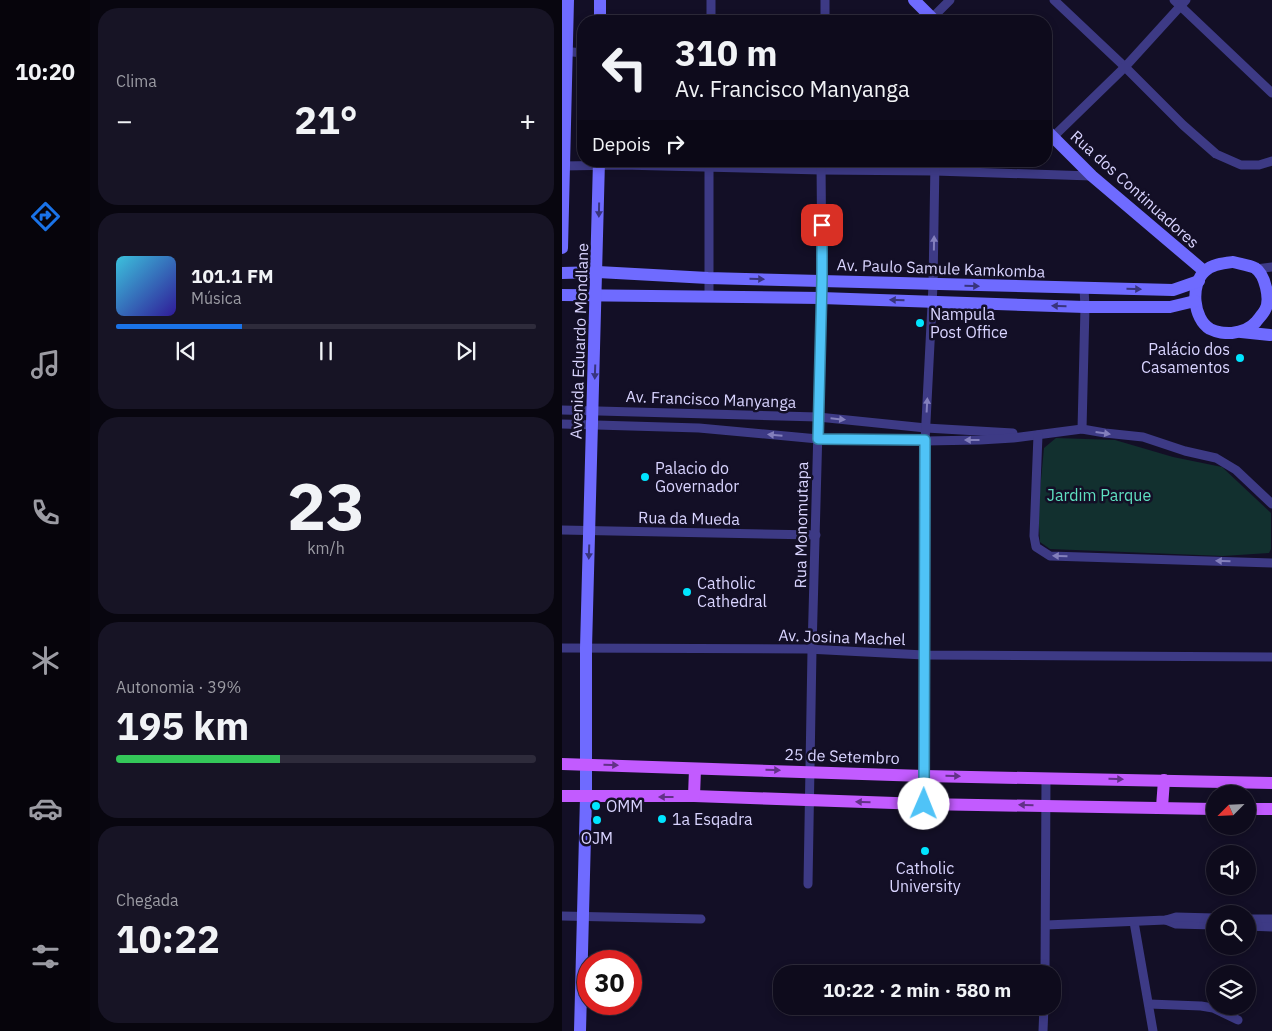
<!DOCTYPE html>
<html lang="pt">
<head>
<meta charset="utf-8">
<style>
  body { margin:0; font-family:"IBM Plex Sans",sans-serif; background:#171425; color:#f1f3f6; height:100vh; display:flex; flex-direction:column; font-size:19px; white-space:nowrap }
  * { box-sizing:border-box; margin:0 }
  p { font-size:16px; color:#9b9ba3 }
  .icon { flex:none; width:28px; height:28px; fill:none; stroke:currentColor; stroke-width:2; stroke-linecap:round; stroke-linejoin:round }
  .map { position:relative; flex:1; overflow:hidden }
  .panel { display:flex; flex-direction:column; gap:8px; padding:8px; background:#08060f; width:472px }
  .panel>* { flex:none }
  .guide { position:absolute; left:15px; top:15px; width:475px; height:152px; border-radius:20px; box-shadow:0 2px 8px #0003,0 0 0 1px #2e2b3b; background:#0e0b1c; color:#f1f3f6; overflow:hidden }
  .needle { width:32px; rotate:246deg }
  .fabs { position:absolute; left:644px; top:785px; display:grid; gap:10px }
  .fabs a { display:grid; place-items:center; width:50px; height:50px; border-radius:50%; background:#0e0b1c; box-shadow:0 2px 8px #0003,0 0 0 1px #2e2b3b; font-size:25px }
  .speed { position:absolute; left:15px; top:950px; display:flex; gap:10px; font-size:25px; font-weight:700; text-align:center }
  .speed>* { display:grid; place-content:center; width:65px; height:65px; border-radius:50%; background:#0e0b1c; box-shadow:0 2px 8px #0003,0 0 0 1px #2e2b3b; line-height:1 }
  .speed .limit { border:8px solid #d22; background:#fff; color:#111 }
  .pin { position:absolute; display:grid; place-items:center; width:42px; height:42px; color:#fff; margin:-21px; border-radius:10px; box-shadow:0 2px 8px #0006 }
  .me { position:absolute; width:55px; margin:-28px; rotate:1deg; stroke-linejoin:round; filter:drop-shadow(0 0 4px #0008) }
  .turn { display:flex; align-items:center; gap:18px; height:105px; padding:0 15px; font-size:22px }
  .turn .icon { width:65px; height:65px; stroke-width:2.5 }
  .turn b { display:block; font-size:35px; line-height:42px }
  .then { display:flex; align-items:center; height:48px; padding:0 15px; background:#0003; gap:10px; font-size:19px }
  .big { font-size:38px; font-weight:700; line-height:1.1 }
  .panel .widget { flex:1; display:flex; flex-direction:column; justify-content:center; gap:8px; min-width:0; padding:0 18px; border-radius:20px; background:#171425 }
  .panel .dial { align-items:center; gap:0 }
  .dial b { font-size:65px; line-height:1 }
  .song { display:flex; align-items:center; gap:15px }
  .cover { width:60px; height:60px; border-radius:8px; background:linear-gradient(135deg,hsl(190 70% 55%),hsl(250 70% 35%)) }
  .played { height:5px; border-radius:2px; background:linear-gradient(90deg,#1a73e8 30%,#2e2b3b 30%) }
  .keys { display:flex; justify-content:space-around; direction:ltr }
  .heat { display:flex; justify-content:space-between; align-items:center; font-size:28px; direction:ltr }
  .charge { height:8px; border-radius:4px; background:linear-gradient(90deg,#34c759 39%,#2e2b3b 0) }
  .trip { position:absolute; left:211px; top:965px; width:288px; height:50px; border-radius:20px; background:#0e0b1c; box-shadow:0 2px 8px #0003,0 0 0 1px #2e2b3b; font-weight:700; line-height:50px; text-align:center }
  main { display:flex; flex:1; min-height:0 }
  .tabs { display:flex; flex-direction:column; width:90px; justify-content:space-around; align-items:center; background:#06040b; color:#9b9ba3 }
  .tabs .icon { width:35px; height:35px }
  .tabs .selected { color:#1a73e8 }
  .tabs b { font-size:22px; color:#f1f3f6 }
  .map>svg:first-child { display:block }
</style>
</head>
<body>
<main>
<nav class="tabs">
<b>10:20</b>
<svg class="icon selected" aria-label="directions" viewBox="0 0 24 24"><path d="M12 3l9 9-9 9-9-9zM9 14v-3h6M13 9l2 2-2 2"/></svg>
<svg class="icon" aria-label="music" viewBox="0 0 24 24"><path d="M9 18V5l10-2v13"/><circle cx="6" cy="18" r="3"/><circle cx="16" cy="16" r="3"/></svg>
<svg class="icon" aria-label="phone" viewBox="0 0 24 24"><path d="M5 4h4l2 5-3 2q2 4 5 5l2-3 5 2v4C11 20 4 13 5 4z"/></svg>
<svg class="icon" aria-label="climate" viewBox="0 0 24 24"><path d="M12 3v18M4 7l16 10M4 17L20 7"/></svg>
<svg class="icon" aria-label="car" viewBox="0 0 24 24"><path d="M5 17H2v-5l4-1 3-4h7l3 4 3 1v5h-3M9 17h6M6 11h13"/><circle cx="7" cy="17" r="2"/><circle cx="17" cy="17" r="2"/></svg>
<svg class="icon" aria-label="filters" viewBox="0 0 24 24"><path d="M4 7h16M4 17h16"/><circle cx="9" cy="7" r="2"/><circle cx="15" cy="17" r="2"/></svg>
</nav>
<section class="panel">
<div class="widget"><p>Clima</p>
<div class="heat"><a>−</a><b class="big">21°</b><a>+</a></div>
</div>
<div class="widget">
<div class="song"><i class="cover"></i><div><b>101.1 FM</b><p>Música</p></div></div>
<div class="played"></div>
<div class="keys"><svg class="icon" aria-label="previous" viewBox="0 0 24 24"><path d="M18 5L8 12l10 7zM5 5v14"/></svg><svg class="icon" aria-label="pause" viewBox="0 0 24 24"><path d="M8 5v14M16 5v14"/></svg><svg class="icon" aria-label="next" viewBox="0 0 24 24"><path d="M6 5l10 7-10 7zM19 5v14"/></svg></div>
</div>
<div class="widget dial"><b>23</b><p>km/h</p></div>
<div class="widget"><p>Autonomia · 39%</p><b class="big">195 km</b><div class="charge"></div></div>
<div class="widget"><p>Chegada</p><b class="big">10:22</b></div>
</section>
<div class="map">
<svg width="710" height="1031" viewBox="0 0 710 1031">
  <rect width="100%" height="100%" fill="#130f26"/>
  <!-- green -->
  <polygon fill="#12302f" points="494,438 553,440 611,457 660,467 709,513 709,549 707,553 661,556 488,549 478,542 476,511 482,448"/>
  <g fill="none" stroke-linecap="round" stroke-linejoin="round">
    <!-- street -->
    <g stroke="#3d3a85" stroke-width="9">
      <polyline points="492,0 563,67 621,125 654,154 679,165 697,165 710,161"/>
      <polyline points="612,0 710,93"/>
      <polyline points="371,17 388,0"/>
      <polyline points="149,21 149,0"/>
      <polyline points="263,21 263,0"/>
      <polyline points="0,51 21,53"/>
      <polyline points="491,137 563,67 624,0"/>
      <polyline points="0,166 60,165 259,170 373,171 530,176"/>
      <polyline points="694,269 710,267"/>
      <polyline points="147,296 147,162"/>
      <polyline points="0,410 256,417 364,428 451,433"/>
      <polyline points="0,424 137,428 256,439 363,441 418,440 451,438 520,429 543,433 581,437 623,451 654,458 674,470 710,504"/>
      <polyline points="520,429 523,307 522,288"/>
      <polyline points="476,435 472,536 474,547 488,556 710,563"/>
      <polyline points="0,530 254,535"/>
      <polyline points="0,648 245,649 362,655 710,657"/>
      <polyline points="361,804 363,441 371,285 373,161"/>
      <polyline points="246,884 250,650 260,281 259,161"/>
      <polyline points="0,916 139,919"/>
      <polyline points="685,919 710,919"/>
      <polyline points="604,920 614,924 652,925"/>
      <polyline points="572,922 591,1031"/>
      <polyline points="484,925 604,920 614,917 652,918"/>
      <polyline points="685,926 710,927"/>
      <polyline points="483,974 484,778"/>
      <polyline points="587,1004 639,1006 651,1008 676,1020"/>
      <polyline points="481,1031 482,1006"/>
    </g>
    <!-- secondary -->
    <g stroke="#6f6bff" stroke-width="12">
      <polyline points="352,0 373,21"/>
      <polyline points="38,21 38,0"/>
      <polyline points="484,130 530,176 642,271"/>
      <polyline points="0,248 6,0"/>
      <path d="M671,262C678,264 687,265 693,268C703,274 709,300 703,310C701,314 697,318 694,322C688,329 679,332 670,333C662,333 656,333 648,329C631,319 628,284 643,271C650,264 662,263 671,262Z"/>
      <polyline points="0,273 36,272 146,278 611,290 637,281"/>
      <polyline points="0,295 259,298 523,307 608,307 633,301"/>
      <polyline points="679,332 708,335"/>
      <polyline points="18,1031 24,797 24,648 37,161"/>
    </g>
    <!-- primary -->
    <g stroke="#c25bff" stroke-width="12">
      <polyline points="0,764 362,776 710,783"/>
      <polyline points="0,796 132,796 361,804 652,809"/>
      <polyline points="132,796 133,769"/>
      <polyline points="600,807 602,780"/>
      <polyline points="685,809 710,809"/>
    </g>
  </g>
  <!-- one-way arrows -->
  <defs><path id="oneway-solid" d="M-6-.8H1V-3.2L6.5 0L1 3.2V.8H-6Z" transform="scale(1.25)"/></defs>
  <g fill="#38347d">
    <use href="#oneway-solid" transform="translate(37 210) rotate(91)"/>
    <use href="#oneway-solid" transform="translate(195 279) rotate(1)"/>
    <use href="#oneway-solid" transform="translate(410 286) rotate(1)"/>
    <use href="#oneway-solid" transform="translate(572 289) rotate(1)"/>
    <use href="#oneway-solid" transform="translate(335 300) rotate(-178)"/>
    <use href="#oneway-solid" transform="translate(497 306) rotate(-178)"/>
    <use href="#oneway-solid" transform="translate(33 372) rotate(92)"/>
    <use href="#oneway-solid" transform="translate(27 552) rotate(92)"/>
  </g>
  <g fill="#837fbc">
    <use href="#oneway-solid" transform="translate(372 243) rotate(-89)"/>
    <use href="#oneway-solid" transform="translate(365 405) rotate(-87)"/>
    <use href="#oneway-solid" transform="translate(276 419) rotate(6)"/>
    <use href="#oneway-solid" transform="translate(541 433) rotate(8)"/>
    <use href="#oneway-solid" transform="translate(213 435) rotate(-175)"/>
    <use href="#oneway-solid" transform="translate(410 440) rotate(180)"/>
    <use href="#oneway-solid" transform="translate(498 556) rotate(-178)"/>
    <use href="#oneway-solid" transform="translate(661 561) rotate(-178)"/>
  </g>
  <g fill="#623188">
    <use href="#oneway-solid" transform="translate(49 765) rotate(2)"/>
    <use href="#oneway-solid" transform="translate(211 770) rotate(1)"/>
    <use href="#oneway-solid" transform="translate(391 776) rotate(1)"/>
    <use href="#oneway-solid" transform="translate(554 779) rotate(1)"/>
    <use href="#oneway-solid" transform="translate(104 797) rotate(180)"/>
    <use href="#oneway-solid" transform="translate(301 802) rotate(-178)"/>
    <use href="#oneway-solid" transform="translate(464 805) rotate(-179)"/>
  </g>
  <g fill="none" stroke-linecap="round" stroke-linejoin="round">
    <!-- route casing -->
    <g stroke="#337fa1" stroke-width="12">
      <polyline id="route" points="260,225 260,280 256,439 363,440 362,804"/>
    </g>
    <!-- route -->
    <use href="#route" stroke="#4fc3f7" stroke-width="9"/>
  </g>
  <!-- markers -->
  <g fill="#00e5ff" stroke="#130f26" stroke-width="2">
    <circle cx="358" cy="323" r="5"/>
    <circle cx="678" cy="358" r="5"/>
    <circle cx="83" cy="477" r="5"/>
    <circle cx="125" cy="592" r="5"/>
    <circle cx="34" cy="806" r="5"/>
    <circle cx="100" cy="819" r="5"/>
    <circle cx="35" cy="820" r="5"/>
    <circle cx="363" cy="851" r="5"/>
  </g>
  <g text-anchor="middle" stroke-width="5" stroke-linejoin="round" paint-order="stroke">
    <!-- street labels -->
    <g font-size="16" fill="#d9d4ff" stroke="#130f26">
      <text transform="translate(573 189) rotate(42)" y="6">Rua dos Continuadores</text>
      <text transform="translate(379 268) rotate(2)" y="6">Av. Paulo Samule Kamkomba</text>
      <text transform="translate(17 341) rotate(-88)" y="6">Avenida Eduardo Mondlane</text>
      <text transform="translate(149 399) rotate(2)" y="6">Av. Francisco Manyanga</text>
      <text transform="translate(127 518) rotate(1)" y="6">Rua da Mueda</text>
      <text transform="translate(239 525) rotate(-89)" y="6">Rua Monomutapa</text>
      <text transform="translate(280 637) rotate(2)" y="6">Av. Josina Machel</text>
      <text transform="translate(280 756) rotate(2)" y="6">25 de Setembro</text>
    </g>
    <!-- poi labels -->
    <g font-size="16" fill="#d9d4ff" stroke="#130f26" text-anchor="start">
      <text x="368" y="320">Nampula<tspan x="368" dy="18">Post Office</tspan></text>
      <text x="668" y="355" text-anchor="end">Palácio dos<tspan x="668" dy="18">Casamentos</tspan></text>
      <text x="93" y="474">Palacio do<tspan x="93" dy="18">Governador</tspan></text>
      <text x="135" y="589">Catholic<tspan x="135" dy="18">Cathedral</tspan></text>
      <text x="44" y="812">OMM</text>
      <text x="110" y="825">1a Esqadra</text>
      <text x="35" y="844" text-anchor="middle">OJM</text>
      <text x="363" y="874" text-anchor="middle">Catholic<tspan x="363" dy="18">University</tspan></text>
    </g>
    <!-- park labels -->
    <g font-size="16" fill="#5fe0c0" stroke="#130f26">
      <text x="537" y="501">Jardim Parque</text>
    </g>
  </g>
</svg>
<div class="fabs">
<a><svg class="needle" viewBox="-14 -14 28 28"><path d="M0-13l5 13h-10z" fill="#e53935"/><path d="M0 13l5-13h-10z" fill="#9b9ba3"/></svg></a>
<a><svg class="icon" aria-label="sound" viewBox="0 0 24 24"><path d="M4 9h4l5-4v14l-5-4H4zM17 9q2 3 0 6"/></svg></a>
<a><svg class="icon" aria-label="search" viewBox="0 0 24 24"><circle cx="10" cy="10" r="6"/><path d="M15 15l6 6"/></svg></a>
<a><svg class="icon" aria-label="layers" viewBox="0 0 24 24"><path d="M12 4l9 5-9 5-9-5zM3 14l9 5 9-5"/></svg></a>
</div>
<div class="speed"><div class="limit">30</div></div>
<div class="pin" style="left:260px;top:225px;background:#d93025"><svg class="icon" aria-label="arrive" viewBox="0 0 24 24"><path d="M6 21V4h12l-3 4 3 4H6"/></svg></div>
<svg class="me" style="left:362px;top:804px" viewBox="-20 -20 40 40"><circle r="19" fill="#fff"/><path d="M0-13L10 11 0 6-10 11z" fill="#4fc3f7"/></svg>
<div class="trip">10:22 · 2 min · 580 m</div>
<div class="guide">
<div class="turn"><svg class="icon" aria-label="left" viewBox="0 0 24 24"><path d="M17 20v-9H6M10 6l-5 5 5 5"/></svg><div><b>310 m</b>Av. Francisco Manyanga</div></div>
<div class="then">Depois<svg class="icon" aria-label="right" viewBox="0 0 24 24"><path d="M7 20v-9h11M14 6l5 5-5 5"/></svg></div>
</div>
</div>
</main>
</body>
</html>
